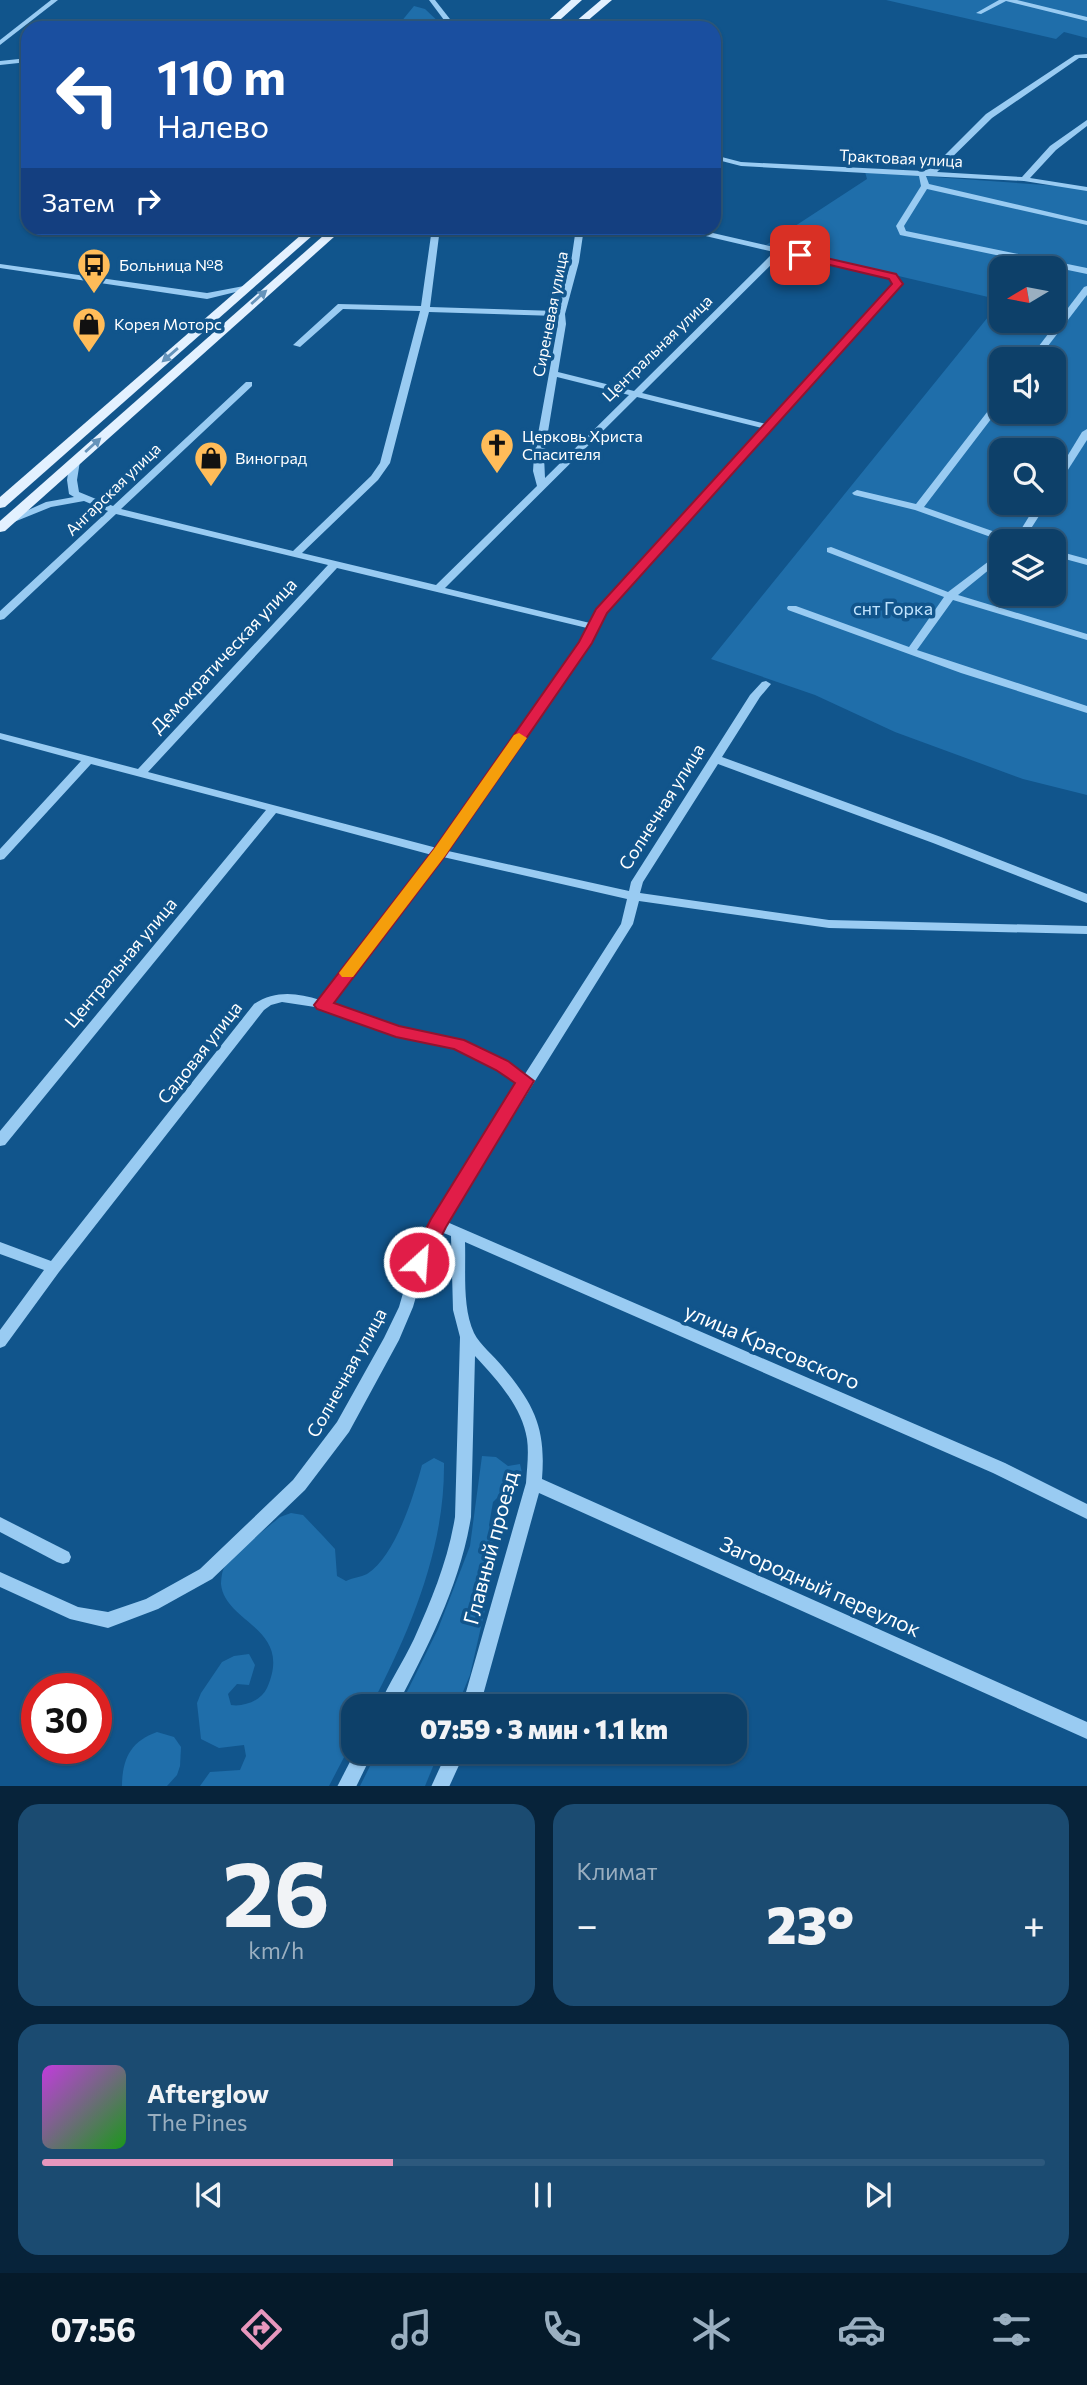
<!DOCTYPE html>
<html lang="ru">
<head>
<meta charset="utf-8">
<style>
  body { margin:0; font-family:Commissioner,sans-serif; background:#1b4b71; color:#f1f3f6; height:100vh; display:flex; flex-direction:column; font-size:26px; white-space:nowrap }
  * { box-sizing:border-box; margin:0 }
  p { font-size:23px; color:#9aafc0 }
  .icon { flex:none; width:38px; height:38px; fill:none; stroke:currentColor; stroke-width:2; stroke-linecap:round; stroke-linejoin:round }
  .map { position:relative; height:1786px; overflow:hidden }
  .details { display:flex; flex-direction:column; gap:18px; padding:18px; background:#07233a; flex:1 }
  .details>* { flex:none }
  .banner { position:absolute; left:21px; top:21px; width:700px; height:214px; border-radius:21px; box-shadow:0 2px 5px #0004,0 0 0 2px #2d597d; background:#1a4fa0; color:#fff; overflow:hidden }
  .needle { width:46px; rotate:260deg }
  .tools { position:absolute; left:989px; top:256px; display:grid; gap:14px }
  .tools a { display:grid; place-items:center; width:77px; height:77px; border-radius:14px; background:#0d4069; box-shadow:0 2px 5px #0004,0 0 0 2px #2d597d; font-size:35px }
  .speed { position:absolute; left:21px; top:1673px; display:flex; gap:14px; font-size:35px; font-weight:700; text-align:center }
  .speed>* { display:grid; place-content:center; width:91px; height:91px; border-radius:50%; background:#0d4069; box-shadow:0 2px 5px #0004,0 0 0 2px #2d597d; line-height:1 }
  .speed .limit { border:10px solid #d22; background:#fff; color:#111 }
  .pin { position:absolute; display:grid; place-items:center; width:60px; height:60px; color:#fff; margin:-30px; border-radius:14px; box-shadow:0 4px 10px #0006 }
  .me { position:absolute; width:77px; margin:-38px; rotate:26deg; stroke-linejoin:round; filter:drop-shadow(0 0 5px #0008) }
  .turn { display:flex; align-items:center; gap:24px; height:147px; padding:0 21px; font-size:32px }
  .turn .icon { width:91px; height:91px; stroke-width:2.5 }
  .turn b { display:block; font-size:49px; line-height:60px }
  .then { display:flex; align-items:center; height:66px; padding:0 21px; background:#0003; gap:14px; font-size:26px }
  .big { font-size:52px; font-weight:800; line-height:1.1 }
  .details .widget { flex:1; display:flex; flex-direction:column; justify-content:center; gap:10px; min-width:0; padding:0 24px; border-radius:21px; background:#1b4b71 }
  .details .dial { align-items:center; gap:0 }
  .dial b { font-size:91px; line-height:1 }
  .song { display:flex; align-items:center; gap:21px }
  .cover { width:84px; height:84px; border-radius:10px; background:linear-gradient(135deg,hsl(290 70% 55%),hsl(120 70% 35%)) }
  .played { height:7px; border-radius:4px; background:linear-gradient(90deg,#e797bd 35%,#2d597d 35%) }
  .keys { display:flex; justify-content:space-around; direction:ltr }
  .heat { display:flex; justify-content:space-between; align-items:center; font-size:38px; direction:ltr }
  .details .tiles { flex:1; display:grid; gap:18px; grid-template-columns:1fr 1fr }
  .widget:last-child { grid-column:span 2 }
  .trip { position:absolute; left:341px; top:1694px; width:406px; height:70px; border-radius:21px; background:#0d4069; box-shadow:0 2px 5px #0004,0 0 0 2px #2d597d; font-weight:800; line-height:70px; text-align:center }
  .menu { display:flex; height:112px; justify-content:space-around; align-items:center; background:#051a2a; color:#9aafc0 }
  .menu .icon { width:49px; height:49px }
  .menu .current { color:#e797bd }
  .menu b { font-size:32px; color:#f1f3f6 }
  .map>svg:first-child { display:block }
</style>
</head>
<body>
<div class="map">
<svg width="1087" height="1787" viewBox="0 0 1087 1787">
  <rect width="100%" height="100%" fill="#11558c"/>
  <!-- green -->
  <g fill="#1f6eaa" fill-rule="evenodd">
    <polygon points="886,0 1087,0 1087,38 1064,32 1056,39"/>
    <polygon points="414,6 425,9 445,28 396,28"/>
    <path d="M865,172L1087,188V795L1023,779L895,732L815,695L711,659L1001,301V320H1054V268H1001V300L766,245L867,179ZM1001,359H1054V411H1001ZM1001,450H1054V502H1001ZM1001,541H1054V593H1001Z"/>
    <polygon points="482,1456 496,1457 508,1466 520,1464 522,1473 493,1502 489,1525 497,1557 470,1675 457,1706 400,1706 438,1629 470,1546"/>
    <path d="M434,1458L444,1463C445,1549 410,1631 371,1706H354L353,1740L329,1786H200L210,1772L240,1770L246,1756L244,1745L219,1748L201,1739L197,1703L201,1693L222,1662L234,1656L249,1654L255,1665L249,1685L237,1684L228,1694L231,1705C244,1707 261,1701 267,1688C294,1627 225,1624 221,1584C221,1580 222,1571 224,1568C230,1557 268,1527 280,1517L291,1513L303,1515L323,1536L335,1549L337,1576L346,1581C352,1578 361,1577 367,1574C395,1557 414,1495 422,1465Z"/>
    <path d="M157,1732L174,1737L181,1747L180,1766L177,1775L167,1786H122C122,1759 131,1741 157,1732Z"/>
    <polygon points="377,1752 439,1752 425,1786 360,1786"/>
  </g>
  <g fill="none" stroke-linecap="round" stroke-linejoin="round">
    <!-- minor -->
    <g fill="#99cbf2" fill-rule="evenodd">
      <polygon points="51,0 58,0 0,45 0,40"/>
      <polygon points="429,0 435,0 457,28 450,28"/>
      <polygon points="999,0 1017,0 1087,17 1087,21 1006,1 981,14 976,13"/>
      <polygon points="1087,54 1087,58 1079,58 992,118 937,172 1022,177 1050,146 1087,120 1087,126 1056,150 1030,178 1087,187 1087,191 1024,181 926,176 929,184 1087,221 1087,225 927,189 904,226 906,231 1087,268 1087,274 900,235 896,226 921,186 919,176 741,166 714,159 714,155 741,162 923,171 932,168 986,114 1075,55"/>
      <polygon points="28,58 28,62 0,65 0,61"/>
      <path d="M432,228H440L430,307L557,311L571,262L576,228H584L579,262L565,314L566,324L558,372L634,391L774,252L680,230L679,228H691L896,275L902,284L606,612L590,643L448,851L629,891L631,882L750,695L762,682L766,681L771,684L760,697L722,757L941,837L1087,894V903L933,843L718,764L643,882L640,893L829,920L1087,926V934L829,928L639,901L633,924L447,1222L1005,1463L1087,1504V1519L993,1473L465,1242C466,1271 462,1307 474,1333C480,1345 494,1356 502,1366C535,1405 546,1429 542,1479L1087,1722V1739L539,1493L480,1706H462L526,1483C527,1468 529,1453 527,1439C522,1406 496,1379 475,1356L471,1517C460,1585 428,1646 397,1706H379C389,1683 403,1662 414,1639C432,1599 448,1560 455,1517L460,1337L453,1310L451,1236L441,1232L426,1262L413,1307L399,1340L349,1432L305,1490L212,1579L158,1609L108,1628L70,1619L0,1587V1572L78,1607L108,1612L146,1599L200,1569L293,1480L337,1422L384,1338L399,1307L412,1262L431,1224L520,1083L497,1069L454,1048L371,1028L315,1007L282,1002L271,1005L264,1010L59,1272L5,1346L0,1348V1330L44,1270L0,1254V1242L51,1261L254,1004C276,990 297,993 320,1000L432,855L276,813L5,1145L0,1146V1131L266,810L91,764L4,859L0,860V849L81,761L0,739V733L138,769L328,565L116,514L4,619L0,620V611L108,511L84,501L51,507L9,524L4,521L46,502L74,497L69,494L67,480L70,461L75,458L80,461L77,480L79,492L113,506L246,382H252V386L121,509L293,551L371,476L380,463L420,311L343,309L300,347L293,345L338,304L421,306ZM782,254L890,279L894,284L766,424L642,393ZM429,312L557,316L558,324L534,456L533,471L537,486L436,585L302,553L378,480L390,463ZM557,377L629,395L545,478L544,456ZM637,397L762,428L597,609L590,623L445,588ZM337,568L587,628L580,643L437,848L148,772ZM443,857L627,899L621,924L525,1074L463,1041L379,1021L331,1003Z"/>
      <polygon points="0,264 207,293 244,286 248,289 207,299 0,268"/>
      <polygon points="1087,286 1087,295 1038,359 1029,359 1084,287"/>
      <polygon points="1001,397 1001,406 924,507 1015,539 1038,502 1048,502 1023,541 1002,541 915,510 854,495 852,493 857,490 916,504 998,398"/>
      <polygon points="1087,429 1087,440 1057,487 1054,488 1054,478 1082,432"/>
      <polygon points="831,547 948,592 1001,552 1001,560 958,595 1087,634 1087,640 953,600 917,650 1087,706 1087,713 961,673 788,610 787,608 788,606 796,606 909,647 944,597 827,552 827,548"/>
      <polygon points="1054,550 1087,559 1087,565 1054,556"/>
      <polygon points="0,1517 69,1552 71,1557 69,1562 63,1564 57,1562 0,1532"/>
      <polygon points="355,1752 373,1752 356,1787 337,1787"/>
      <polygon points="447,1752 465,1752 449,1787 431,1787"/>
    </g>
    <!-- major -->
    <g fill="#e3f1ff" fill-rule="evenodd">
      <polygon points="571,0 582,0 551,28 540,28"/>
      <polygon points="601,0 612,0 579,28 568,28"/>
      <polygon points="309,228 321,228 5,507 0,508 0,497"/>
      <polygon points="332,228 344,228 5,531 0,532 0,521"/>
    </g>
  </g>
  <!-- one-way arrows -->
  <defs><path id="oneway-solid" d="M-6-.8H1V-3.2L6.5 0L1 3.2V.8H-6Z" transform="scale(1.75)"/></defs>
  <g fill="#6593ba">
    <use href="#oneway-solid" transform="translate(259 297) rotate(-42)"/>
    <use href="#oneway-solid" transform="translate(170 355) rotate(139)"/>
    <use href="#oneway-solid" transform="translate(93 445) rotate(-42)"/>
  </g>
  <!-- route -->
  <polygon fill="#e11d48" stroke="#92132f" stroke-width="2" points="800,252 896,274 903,284 607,613 592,643 445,856 334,1003 399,1026 464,1040 508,1061 534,1081 446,1227 426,1267 419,1269 412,1267 409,1262 431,1219 515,1083 496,1070 454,1049 396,1037 317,1009 314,1005 434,849 579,642 596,609 892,284 889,279 796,257 796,253"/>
  <!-- slow -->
  <polygon fill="#f59e0b" points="519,733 527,738 445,856 353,977 342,977 339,973 342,969 434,849 514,735"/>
  <!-- icons -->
  <defs>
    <g id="bus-pin" transform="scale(1.75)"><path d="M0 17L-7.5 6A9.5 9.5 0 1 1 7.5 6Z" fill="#ffbc59" stroke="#11558c"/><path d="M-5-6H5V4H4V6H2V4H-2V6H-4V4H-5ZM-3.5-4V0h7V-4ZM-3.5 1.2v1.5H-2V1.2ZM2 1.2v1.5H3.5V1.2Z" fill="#111"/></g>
    <g id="shop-pin" transform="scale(1.75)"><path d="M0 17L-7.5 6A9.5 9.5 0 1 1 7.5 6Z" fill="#ffbc59" stroke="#11558c"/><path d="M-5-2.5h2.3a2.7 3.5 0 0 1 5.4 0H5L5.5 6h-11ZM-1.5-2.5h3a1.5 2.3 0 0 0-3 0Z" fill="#111"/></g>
    <g id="church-pin" transform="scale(1.75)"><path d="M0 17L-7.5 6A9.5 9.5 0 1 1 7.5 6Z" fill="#ffbc59" stroke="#11558c"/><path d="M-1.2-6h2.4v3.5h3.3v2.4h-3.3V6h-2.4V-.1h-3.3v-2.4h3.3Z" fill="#111"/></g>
  </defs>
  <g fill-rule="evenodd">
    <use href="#bus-pin" x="94" y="265"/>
    <use href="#shop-pin" x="89" y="324"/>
    <use href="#church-pin" x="497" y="445"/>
    <use href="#shop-pin" x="211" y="458"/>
  </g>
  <g text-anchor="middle" stroke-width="7" stroke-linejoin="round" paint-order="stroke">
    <!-- far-street labels -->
    <g font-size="16" fill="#fff" stroke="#11558c">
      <text transform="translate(901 158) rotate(3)" y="6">Трактовая улица</text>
      <text transform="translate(550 314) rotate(-79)" y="6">Сиреневая улица</text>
      <text transform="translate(657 348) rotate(-44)" y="6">Центральная улица</text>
      <text transform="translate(113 489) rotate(-44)" y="6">Ангарская улица</text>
    </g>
    <!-- far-poi labels -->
    <g font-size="16" fill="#fff" stroke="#11558c" text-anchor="start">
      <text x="119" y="271">Больница №8</text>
      <text x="114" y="330">Корея Моторс</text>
      <text x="522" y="442">Церковь Христа<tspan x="522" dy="18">Спасителя</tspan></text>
      <text x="235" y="464">Виноград</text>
    </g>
    <!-- park labels -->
    <g font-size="18" fill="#c0e3fd" stroke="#11558c">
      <text x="893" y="615">снт Горка</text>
    </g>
    <!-- street labels -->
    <g font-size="18" fill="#fff" stroke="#11558c">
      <text transform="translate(224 656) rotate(-47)" y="6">Демократическая улица</text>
      <text transform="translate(662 807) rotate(-58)" y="6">Солнечная улица</text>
      <text transform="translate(121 963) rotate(-50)" y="6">Центральная улица</text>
      <text transform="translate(200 1053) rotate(-52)" y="6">Садовая улица</text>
      <text transform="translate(347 1373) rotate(-61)" y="6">Солнечная улица</text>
    </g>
    <!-- near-street labels -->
    <g font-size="21" fill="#fff" stroke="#11558c">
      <text transform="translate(772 1347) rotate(23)" y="7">улица Красовского</text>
      <text transform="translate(491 1548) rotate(-75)" y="7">Главный проезд</text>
      <text transform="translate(820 1587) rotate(24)" y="7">Загородный переулок</text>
    </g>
  </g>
</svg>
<div class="tools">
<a><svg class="needle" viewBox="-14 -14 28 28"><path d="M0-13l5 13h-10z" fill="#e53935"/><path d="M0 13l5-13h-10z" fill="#9aafc0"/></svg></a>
<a><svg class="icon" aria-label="sound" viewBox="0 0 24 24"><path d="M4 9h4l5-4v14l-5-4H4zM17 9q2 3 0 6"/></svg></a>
<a><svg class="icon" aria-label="search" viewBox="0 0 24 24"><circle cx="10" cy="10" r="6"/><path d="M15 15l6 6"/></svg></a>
<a><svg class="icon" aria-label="layers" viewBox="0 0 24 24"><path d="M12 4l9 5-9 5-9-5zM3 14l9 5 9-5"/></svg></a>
</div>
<div class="speed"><div class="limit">30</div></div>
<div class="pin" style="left:800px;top:255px;background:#d93025"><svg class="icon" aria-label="arrive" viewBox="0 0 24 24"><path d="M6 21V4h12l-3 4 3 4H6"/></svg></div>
<svg class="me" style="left:419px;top:1262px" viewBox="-20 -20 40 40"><circle r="17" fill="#e11d48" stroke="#fff" stroke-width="3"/><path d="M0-11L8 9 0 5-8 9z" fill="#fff"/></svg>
<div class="trip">07:59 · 3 мин · 1.1 km</div>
<div class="banner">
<div class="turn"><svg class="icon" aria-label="left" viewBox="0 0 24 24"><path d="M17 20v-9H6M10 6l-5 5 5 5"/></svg><div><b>110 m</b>Налево</div></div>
<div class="then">Затем<svg class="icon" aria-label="right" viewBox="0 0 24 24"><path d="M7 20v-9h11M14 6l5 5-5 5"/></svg></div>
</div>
</div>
<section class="details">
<div class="tiles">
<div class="widget dial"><b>26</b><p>km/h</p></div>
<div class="widget"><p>Климат</p>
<div class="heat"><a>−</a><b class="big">23°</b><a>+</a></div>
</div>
<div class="widget">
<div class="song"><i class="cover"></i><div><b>Afterglow</b><p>The Pines</p></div></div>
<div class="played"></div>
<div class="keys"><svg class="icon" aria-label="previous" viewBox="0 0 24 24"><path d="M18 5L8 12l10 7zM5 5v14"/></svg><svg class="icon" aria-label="pause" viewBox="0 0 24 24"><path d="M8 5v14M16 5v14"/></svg><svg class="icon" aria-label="next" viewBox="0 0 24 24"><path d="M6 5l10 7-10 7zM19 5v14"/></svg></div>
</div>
</div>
</section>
<nav class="menu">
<b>07:56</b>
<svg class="icon current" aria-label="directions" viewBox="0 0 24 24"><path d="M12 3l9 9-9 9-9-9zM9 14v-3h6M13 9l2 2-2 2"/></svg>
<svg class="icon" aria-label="music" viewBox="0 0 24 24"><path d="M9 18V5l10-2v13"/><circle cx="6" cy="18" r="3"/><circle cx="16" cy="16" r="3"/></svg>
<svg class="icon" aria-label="phone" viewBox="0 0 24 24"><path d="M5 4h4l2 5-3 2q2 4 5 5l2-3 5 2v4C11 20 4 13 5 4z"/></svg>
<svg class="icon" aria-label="climate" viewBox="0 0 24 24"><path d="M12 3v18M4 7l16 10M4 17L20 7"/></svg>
<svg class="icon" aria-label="car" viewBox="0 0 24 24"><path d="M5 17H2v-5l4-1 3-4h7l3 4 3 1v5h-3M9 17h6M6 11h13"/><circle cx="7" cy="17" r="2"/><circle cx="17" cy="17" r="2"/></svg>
<svg class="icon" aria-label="filters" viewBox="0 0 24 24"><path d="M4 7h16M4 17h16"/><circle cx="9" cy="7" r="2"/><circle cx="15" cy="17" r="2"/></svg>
</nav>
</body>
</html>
